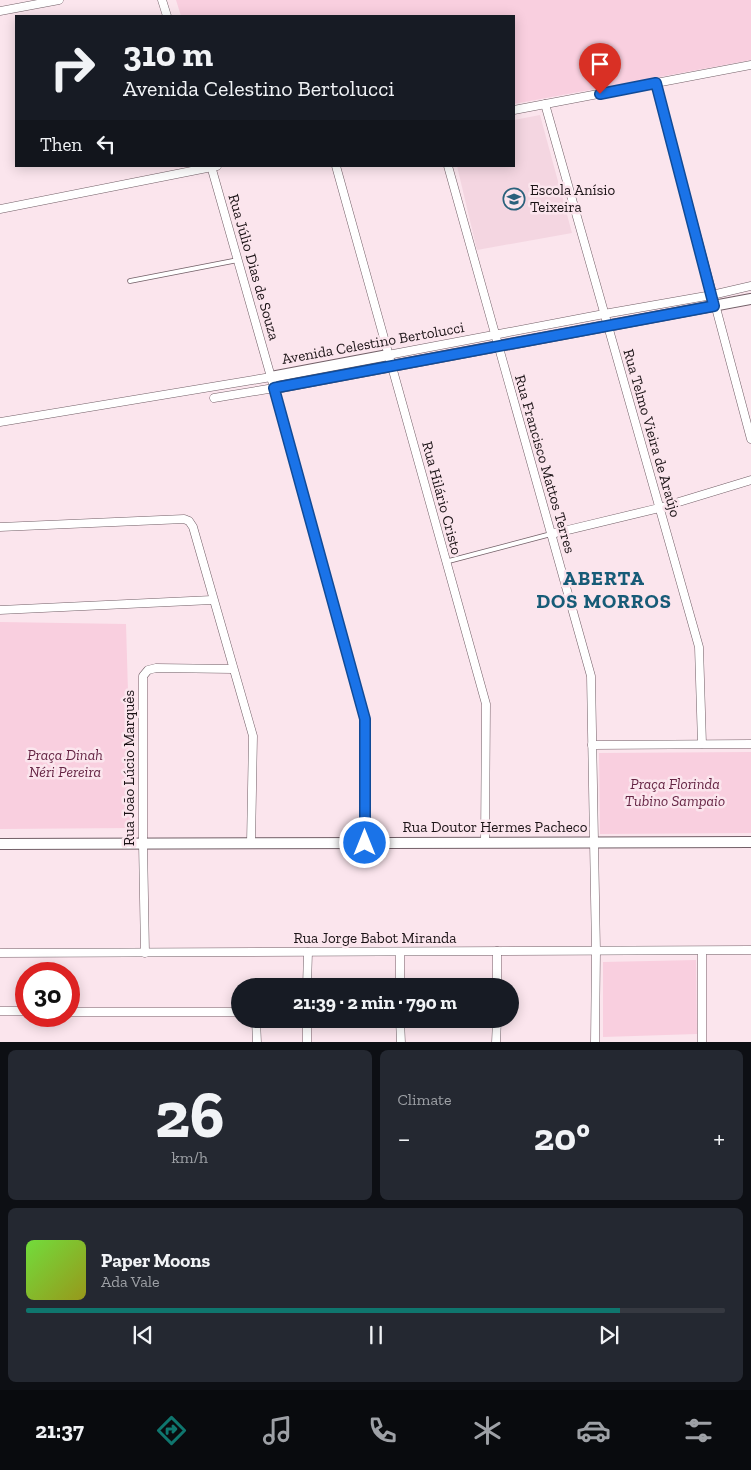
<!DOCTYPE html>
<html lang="en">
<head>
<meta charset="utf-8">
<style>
  body { margin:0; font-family:"Zilla Slab",serif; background:#242831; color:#f1f3f6; height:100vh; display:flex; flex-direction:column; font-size:19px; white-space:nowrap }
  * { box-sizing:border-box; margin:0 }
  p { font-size:16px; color:#9ea1a6 }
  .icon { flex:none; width:28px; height:28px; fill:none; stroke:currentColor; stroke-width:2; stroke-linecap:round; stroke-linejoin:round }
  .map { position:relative; height:1042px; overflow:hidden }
  .drawer { display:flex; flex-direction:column; gap:8px; padding:8px; background:#0d0f14; flex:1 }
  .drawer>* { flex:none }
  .hud { position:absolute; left:15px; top:15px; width:500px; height:152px; border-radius:0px; box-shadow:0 2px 12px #0003; background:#171b24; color:#f1f3f6; overflow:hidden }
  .speed { position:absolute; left:15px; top:962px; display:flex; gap:10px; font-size:25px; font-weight:700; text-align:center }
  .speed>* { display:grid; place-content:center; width:65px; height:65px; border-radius:50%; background:#171b24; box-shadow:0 2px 12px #0003; line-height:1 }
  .speed .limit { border:8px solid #d22; background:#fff; color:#111 }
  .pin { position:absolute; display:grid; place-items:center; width:42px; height:42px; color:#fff; margin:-51px -21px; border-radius:50% 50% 50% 0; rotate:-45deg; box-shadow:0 0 5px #0007 }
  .pin .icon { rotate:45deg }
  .me { position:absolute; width:55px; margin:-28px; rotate:0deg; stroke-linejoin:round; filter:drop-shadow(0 0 4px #0008) }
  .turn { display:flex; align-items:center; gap:18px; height:105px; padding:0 25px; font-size:22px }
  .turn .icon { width:65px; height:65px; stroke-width:2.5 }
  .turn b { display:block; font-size:35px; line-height:42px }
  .then { display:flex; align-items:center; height:48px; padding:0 25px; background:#0003; gap:10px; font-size:19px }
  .big { font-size:38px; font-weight:700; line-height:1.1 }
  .drawer .tile { flex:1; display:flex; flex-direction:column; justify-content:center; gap:8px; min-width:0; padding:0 18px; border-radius:8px; background:#242831 }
  .drawer .dial { align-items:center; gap:0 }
  .dial b { font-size:65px; line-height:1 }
  .song { display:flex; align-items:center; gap:15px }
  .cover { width:60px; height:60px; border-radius:8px; background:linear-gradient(135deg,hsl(100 70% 55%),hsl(60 70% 35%)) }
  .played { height:5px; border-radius:2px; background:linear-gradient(90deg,#0f766e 85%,#363941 85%) }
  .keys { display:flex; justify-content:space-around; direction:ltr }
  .heat { display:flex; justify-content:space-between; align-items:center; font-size:28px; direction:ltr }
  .drawer .tiles { flex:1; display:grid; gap:8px; grid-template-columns:1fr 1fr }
  .tile:last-child { grid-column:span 2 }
  .trip { position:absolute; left:231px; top:978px; width:288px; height:50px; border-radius:25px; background:#171b24; box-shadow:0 2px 12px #0003; font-weight:700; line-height:50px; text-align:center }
  .dock { display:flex; height:80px; justify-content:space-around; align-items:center; background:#090b0e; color:#9ea1a6 }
  .dock .icon { width:35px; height:35px }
  .dock .on { color:#0f766e }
  .dock b { font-size:22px; color:#f1f3f6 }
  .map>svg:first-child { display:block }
</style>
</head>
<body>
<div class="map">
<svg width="751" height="1043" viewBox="0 0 751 1043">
  <rect width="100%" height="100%" fill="#fbe5ed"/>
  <!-- built -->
  <polygon fill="#f4d6e1" points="540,115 572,233 477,250 457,166 514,166 514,120"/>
  <!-- green -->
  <g fill="#f9cfdf">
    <polygon points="176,0 751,0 751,60 514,104 514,16 181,16"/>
    <polygon points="0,622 126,624 132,828 0,829"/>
    <polygon points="751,752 751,833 600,834 599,753"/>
    <polygon points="696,960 697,1034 603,1037 603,962"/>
  </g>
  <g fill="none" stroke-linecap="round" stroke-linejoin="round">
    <!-- service casing -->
    <g stroke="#725f67" stroke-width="5.5">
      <g id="service">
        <polyline points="130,281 238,260"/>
        <polyline points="445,562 551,534"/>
      </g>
    </g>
    <!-- minor casing -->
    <g stroke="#725f67" stroke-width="9">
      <g id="minor">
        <polyline points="162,0 167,16"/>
        <polyline points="0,11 59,0"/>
        <polyline points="656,83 751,439"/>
        <polyline points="545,104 699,647 702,744"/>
        <polyline points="514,110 751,65"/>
        <polyline points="211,166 271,377 365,719 365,843"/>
        <polyline points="336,166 486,704 485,842"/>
        <polyline points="448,166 591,676 596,951 595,1043"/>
        <polyline points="0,209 217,166"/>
        <polyline points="388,355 604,314 712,295 751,286"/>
        <polyline points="214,398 274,388"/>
        <polyline points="0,422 271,377"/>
        <polyline points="0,527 184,519 189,521 193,527 253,736 251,843"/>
        <polyline points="551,534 659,508 751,480"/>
        <polyline points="0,610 212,600"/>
        <polyline points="592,745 751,744"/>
        <polyline points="702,951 702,1043"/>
        <polyline points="400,952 400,986"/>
        <polyline points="0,953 751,950"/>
        <polyline points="145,953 143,843 143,676 148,670 156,668 233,669"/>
        <polyline points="307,986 308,952"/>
        <polyline points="497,986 497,951"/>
        <polyline points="0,1011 26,1011"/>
        <polyline points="69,1012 240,1012"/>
        <polyline points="256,1019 257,1043"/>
        <polyline points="400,1019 401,1043"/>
        <polyline points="307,1043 307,1019"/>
        <polyline points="496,1043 497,1019"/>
      </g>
    </g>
    <!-- tertiary casing -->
    <g stroke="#725f67" stroke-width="12">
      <g id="tertiary">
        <polyline points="271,377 388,355"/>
        <polyline points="274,388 751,299"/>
        <polyline points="0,844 751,842"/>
      </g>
    </g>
    <!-- service -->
    <use href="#service" stroke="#fff" stroke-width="4"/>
    <!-- minor -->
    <use href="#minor" stroke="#fff" stroke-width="8"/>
    <!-- tertiary -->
    <use href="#tertiary" stroke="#fff" stroke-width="10"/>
  </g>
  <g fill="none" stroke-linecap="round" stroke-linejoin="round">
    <!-- route casing -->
    <g stroke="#114b97" stroke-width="12">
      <polyline id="route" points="365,843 365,719 274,388 714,306 656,83 600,94"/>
    </g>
    <!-- route -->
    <use href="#route" stroke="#1a73e8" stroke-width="9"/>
  </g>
  <!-- icons -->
  <defs>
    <g id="school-ring" transform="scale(1.125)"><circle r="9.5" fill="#fbe5ed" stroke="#2a617c" stroke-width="1.5"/><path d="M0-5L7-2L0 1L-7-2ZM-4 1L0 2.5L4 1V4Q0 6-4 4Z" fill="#2a617c"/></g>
  </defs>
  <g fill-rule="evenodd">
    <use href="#school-ring" x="514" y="199"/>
  </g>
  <g text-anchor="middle" stroke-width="5" stroke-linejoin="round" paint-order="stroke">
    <!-- poi labels -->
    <g font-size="15" fill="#1b1316" stroke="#fbe5ed" text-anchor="start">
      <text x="530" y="195">Escola Anísio<tspan x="530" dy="17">Teixeira</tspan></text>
    </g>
    <!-- street labels -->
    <g font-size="15" fill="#1b1316" stroke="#fbe5ed">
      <text transform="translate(254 267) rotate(74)" y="5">Rua Júlio Dias de Souza</text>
      <text transform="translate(373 343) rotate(-10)" y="5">Avenida Celestino Bertolucci</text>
      <text transform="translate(652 433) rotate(74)" y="5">Rua Telmo Vieira de Araújo</text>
      <text transform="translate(545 464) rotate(74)" y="5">Rua Francisco Mattos Terres</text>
      <text transform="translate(442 498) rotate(75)" y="5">Rua Hilário Cristo</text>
      <text transform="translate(129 768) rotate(-90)" y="5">Rua João Lúcio Marquês</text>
      <text x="495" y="832">Rua Doutor Hermes Pacheco</text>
      <text x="375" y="943">Rua Jorge Babot Miranda</text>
    </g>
    <!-- park labels -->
    <g font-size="15" font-style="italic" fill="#652544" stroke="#fbe5ed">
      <text x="65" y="760">Praça Dinah<tspan x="65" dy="17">Néri Pereira</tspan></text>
      <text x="675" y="789">Praça Florinda<tspan x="675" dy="17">Tubino Sampaio</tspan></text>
    </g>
    <!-- district labels -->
    <g font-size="20" font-weight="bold" letter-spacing="1" fill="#175b77" stroke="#fbe5ed">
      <text x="604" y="585">ABERTA<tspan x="604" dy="23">DOS MORROS</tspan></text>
    </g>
  </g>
</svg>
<div class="speed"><div class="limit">30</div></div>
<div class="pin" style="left:600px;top:94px;background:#d93025"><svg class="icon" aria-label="arrive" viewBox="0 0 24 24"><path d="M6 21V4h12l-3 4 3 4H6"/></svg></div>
<svg class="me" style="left:365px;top:843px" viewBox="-20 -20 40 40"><circle r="17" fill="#1a73e8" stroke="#fff" stroke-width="3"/><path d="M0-11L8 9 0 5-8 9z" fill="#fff"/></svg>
<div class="trip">21:39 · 2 min · 790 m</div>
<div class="hud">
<div class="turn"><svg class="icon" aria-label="right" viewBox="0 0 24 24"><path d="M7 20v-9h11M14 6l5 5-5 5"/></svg><div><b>310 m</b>Avenida Celestino Bertolucci</div></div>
<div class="then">Then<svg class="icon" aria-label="left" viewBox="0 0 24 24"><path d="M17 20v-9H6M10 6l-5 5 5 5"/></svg></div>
</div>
</div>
<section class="drawer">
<div class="tiles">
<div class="tile dial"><b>26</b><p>km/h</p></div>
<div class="tile"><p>Climate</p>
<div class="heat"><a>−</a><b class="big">20°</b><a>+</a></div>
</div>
<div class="tile">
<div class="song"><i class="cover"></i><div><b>Paper Moons</b><p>Ada Vale</p></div></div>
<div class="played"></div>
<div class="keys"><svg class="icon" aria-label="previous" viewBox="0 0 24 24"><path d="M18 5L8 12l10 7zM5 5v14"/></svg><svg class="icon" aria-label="pause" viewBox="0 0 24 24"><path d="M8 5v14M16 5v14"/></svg><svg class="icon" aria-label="next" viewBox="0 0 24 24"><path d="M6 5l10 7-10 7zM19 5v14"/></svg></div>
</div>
</div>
</section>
<nav class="dock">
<b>21:37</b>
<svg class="icon on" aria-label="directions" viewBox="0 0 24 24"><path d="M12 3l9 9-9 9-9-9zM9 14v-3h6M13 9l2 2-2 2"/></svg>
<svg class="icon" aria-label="music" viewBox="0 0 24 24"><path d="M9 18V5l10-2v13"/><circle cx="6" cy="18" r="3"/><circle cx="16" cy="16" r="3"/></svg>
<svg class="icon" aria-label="phone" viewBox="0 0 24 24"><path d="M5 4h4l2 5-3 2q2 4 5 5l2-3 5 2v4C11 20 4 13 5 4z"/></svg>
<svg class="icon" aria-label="climate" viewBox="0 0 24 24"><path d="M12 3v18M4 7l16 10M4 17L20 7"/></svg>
<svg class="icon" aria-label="car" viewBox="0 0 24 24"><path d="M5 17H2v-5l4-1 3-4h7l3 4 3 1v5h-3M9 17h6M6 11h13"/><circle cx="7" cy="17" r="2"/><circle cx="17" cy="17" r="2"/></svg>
<svg class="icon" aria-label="filters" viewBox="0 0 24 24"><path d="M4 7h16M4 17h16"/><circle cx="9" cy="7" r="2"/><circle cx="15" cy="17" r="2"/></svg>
</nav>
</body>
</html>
